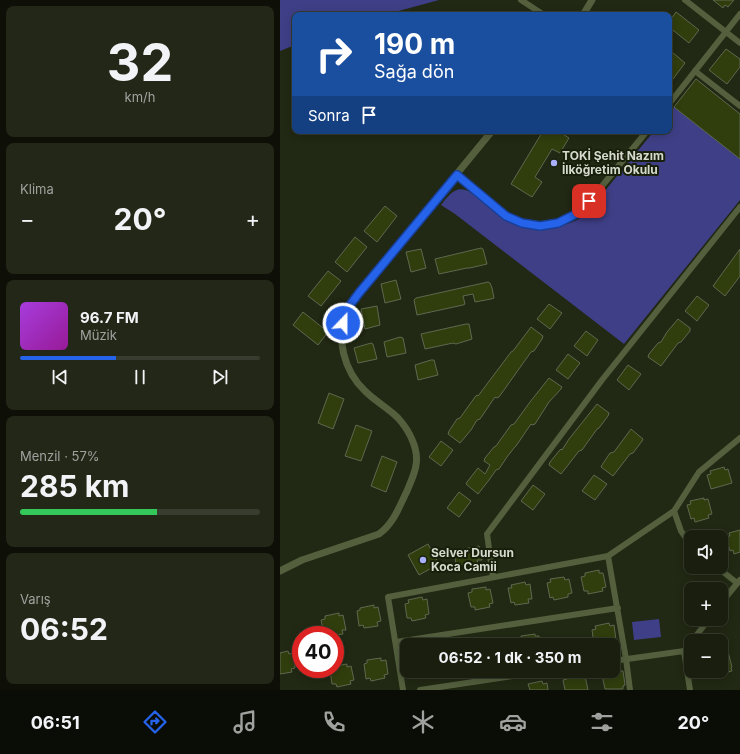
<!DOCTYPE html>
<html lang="tr">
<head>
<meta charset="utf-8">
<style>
  body { margin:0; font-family:Inter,sans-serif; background:#222717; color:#f1f3f6; height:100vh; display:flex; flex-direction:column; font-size:15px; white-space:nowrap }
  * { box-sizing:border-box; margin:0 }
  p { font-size:13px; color:#9fa29e }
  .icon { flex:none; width:22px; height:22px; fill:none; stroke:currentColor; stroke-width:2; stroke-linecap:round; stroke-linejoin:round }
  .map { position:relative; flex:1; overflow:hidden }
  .details { display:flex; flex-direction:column; gap:6px; padding:6px; background:#0e1008; width:280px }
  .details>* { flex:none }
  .banner { position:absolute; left:12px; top:12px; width:380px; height:122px; border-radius:8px; box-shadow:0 2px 10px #0003,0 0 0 1px #373c2e; background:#1a4fa0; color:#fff; overflow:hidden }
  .tools { position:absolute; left:404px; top:530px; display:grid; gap:8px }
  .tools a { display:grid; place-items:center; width:44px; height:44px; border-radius:8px; background:#191e0e; box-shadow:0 2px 10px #0003,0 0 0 1px #373c2e; font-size:20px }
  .speed { position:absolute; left:12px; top:626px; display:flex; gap:8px; font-size:20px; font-weight:700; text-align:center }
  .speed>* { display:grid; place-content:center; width:52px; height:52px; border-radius:50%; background:#191e0e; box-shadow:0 2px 10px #0003,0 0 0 1px #373c2e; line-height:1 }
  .speed .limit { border:6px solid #d22; background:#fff; color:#111 }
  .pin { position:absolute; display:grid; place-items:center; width:34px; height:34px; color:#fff; margin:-17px; border-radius:8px; box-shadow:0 2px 6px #0006 }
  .me { position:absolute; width:44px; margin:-22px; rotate:22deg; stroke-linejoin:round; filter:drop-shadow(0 0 3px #0008) }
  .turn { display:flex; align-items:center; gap:14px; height:84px; padding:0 16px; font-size:18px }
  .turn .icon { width:52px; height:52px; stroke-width:2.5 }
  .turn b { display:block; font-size:28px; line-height:34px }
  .then { display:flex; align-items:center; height:38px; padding:0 16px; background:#0003; gap:8px; font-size:15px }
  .big { font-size:30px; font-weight:700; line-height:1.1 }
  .details .widget { flex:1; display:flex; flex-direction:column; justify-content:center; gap:6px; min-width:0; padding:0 14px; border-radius:8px; background:#222717 }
  .details .dial { align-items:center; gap:0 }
  .dial b { font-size:52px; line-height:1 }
  .song { display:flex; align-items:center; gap:12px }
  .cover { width:48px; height:48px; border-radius:6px; background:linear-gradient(135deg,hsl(280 70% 55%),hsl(300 70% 35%)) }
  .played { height:4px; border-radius:2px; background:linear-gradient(90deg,#2563eb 40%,#373c2e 40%) }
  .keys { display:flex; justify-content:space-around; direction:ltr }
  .heat { display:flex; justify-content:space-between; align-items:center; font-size:22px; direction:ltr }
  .charge { height:6px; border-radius:3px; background:linear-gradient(90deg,#34c759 57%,#373c2e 0) }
  .trip { position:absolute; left:120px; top:638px; width:220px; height:40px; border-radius:8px; background:#191e0e; box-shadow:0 2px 10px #0003,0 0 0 1px #373c2e; font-weight:700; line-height:40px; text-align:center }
  .tab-bar { display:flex; height:64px; justify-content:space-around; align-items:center; background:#0a0c06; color:#9fa29e }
  .tab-bar .icon { width:28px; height:28px }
  .tab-bar .active { color:#2563eb }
  .tab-bar b { font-size:18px; color:#f1f3f6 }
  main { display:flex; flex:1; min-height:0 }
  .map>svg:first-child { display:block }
</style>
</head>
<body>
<main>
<section class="details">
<div class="widget dial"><b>32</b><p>km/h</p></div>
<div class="widget"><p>Klima</p>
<div class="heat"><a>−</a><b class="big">20°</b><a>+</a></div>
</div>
<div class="widget">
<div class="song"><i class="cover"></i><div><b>96.7 FM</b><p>Müzik</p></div></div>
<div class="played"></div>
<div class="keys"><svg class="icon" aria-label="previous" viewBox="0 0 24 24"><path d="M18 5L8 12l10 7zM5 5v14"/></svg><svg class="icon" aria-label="pause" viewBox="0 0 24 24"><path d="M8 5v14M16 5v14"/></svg><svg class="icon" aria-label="next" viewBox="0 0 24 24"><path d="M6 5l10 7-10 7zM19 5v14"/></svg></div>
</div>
<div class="widget"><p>Menzil · 57%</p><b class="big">285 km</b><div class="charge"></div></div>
<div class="widget"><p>Varış</p><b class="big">06:52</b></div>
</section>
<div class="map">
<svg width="460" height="690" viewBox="0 0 460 690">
  <rect width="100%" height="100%" fill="#212813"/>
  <!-- green -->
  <g fill="#3f3f87">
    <polygon points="0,0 159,0 104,15 15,15 15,45 0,51"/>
    <path d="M394,107L460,159V200L344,344L175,214L161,205C169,195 176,184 190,192C203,202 215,214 229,222C250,234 287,229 305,215L374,131H389V113Z"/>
    <polygon points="379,619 381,637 354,640 352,622"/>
  </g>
  <!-- building -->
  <g fill="#303e0d" stroke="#5f6850">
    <polygon points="433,0 454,0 448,7 445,5 443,8"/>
    <polygon points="396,12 419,30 409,43 389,27 389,22"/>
    <polygon points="446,49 460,59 460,67 447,84 429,70"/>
    <polygon points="392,52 405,63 393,79 389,76 389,56"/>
    <polygon points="416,79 460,114 460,159 394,107"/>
    <polygon points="263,131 278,131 289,138 280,153 272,149 255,177 262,182 252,197 231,184"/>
    <polygon points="105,206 117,216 97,242 84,231"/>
    <polygon points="75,237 87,247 67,272 55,262"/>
    <polygon points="201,248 203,249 207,264 190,268 187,268 159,274 155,259"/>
    <polygon points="141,249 146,268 131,272 126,252"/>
    <polygon points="460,249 460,276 445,296 433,286"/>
    <polygon points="48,271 61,281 41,306 28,296"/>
    <polygon points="116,280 121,299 105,303 101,284"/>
    <polygon points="208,282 210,283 212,288 214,298 211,299 195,302 193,294 183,296 185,304 183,305 137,315 134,300 136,298"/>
    <polygon points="417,296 429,305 417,321 405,311"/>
    <polygon points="269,304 282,313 270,329 257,319"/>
    <polygon points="97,306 100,325 85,329 81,309"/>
    <polygon points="23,312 48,332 38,345 13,325"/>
    <polygon points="398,319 410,328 410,331 401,342 398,343 381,366 368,357 369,354 378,343 381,342 387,332"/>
    <polygon points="186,324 189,324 192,339 176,344 173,343 145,349 141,334"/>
    <polygon points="251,327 263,336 262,339 254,351 251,352 219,397 216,398 215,397 200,419 197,420 191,430 180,443 168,434 169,431 177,419 180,418 195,397 197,395 198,396 231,352 233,351"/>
    <polygon points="306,331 318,340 307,356 294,346"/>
    <polygon points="120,337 123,338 126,353 107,357 104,342"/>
    <polygon points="91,343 93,344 97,359 78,363 74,348"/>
    <polygon points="288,354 300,363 288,379 276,370"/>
    <polygon points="151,360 154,360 158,375 138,380 135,365"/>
    <polygon points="348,365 361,374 349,390 337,380"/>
    <polygon points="269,378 282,387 281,389 269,402 255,424 252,425 251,424 236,446 234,448 227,457 219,469 216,470 209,480 198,494 186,484 187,482 198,468 205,474 210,465 204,461 205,458 214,447 216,446 231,425 234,424 250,402"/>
    <polygon points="49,393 64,399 53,429 38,423"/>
    <polygon points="317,404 329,413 328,416 319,428 317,429 302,450 299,451 281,474 269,465 270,462 279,451 281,449 282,450 289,439"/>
    <polygon points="76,425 92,431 81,461 65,456"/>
    <polygon points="351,429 363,439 362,441 353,453 350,454 333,476 321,467 322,465 330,453 334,452"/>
    <polygon points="161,441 173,450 161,466 149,457"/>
    <polygon points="102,456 117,462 106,492 91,486"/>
    <polygon points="444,467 445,470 448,469 452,483 431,489 427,475 431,474 430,471"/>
    <polygon points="314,475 327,484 315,500 302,491"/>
    <polygon points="253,485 265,494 253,510 241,501"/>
    <polygon points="179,492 191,501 179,517 167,508"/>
    <polygon points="424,498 424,500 428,499 432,514 428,515 429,518 415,522 414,518 411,519 407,505 411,504 410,501"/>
    <polygon points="460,530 460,552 454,554 453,550 450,551 446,537 450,536 449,533"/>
    <polygon points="148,544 159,564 139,575 128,555"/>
    <polygon points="199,546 202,560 197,560 198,563 180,565 180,563 176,564 174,551"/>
    <polygon points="319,570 319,573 323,573 326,587 322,588 323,591 308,594 308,591 304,591 301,577 305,576 305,573"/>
    <polygon points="284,577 285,580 289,579 292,593 288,594 288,597 274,600 273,597 270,598 267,583 271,582 270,579"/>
    <polygon points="245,582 246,585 250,584 252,599 248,599 249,603 235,605 234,602 231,603 228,588 232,588 231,585"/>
    <polygon points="206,587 206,590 210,589 213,603 209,604 210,607 195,610 195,607 191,607 188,593 192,592 192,589"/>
    <polygon points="142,597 143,600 147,599 149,614 145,615 146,618 132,621 131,618 127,618 125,604 129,603 128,600"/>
    <polygon points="94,605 94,608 98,607 101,621 97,622 98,626 84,628 83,625 79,626 77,611 80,610 80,608"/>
    <polygon points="59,613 59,616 63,615 66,630 62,630 63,634 57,635 44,634 41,620 45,619 45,616"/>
    <polygon points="329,623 330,626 334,625 336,640 332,641 333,644 314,644 312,630 316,629 315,626"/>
    <polygon points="255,634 255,636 259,636 261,645 238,645 237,640 241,639 241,636"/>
    <polygon points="446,644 452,667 451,668 452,671 444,673 443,672 441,673 441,645"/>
    <polygon points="8,651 9,654 13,653 15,668 11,669 12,672 0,674 0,653"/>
    <polygon points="101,658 101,661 106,660 108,674 104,675 105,678 91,681 90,678 86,679 84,664 87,663 87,660"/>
    <polygon points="67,664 67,667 71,666 74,680 70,681 71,684 57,687 56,684 52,684 50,670 55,669 55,666"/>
    <polygon points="339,668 340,671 343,671 345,685 343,686 343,689 325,689 322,675 326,674 325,671 333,671 333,670"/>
    <polygon points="301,674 301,677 305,676 308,690 285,690 283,680 287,679 287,676"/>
    <polygon points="262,681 263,684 267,683 268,690 250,690 248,684"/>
  </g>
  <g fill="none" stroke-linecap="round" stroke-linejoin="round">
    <!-- minor -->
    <g stroke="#535f3d" stroke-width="6">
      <polyline points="241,0 264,15"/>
      <polyline points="405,0 460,43"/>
      <polyline points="415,71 460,106"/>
      <polyline points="389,104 460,14"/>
      <polyline points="177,175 225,216 242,223 260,226 278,223 300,213 367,131"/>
      <polyline points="394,511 401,531 411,545"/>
      <polyline points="328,556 346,659 350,690"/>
      <polyline points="437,567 457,583"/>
      <polyline points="213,577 207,534 322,380 460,207"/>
      <polyline points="441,603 460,580"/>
      <polyline points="412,641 429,619"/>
      <polyline points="116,642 338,608"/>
      <polyline points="333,661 404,651"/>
      <polyline points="123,690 108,597 328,556 394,511 419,472 460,438"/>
      <polyline points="140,690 266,671"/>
      <polyline points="410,690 404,651 411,642"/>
    </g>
    <!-- tertiary -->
    <g stroke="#535f3d" stroke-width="7">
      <polyline points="303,15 312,0"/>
      <path d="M0,571L22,560L99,534C114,523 119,507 127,491C130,483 135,474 136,465C139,449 129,430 118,418C108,408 95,401 85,391C64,371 55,338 67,310C70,304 75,298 79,293L212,131"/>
    </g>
  </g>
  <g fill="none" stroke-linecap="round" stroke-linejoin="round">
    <!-- route casing -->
    <g stroke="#184099" stroke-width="10">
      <polyline id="route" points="63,323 67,309 79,293 177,175 226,216 242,223 260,226 278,223 300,212 309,201"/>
    </g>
    <!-- route -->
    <use href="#route" stroke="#2563eb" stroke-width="7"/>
  </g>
  <!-- markers -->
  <g fill="#a9b0fc" stroke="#181f0a" stroke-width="1.5">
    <circle cx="274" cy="163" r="4"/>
    <circle cx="143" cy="560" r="4"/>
  </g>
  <g text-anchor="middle" stroke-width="4" stroke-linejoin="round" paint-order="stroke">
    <!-- poi labels -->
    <g font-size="12" font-weight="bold" fill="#d5dacd" stroke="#181f0a" text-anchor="start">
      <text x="282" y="160">TOKİ Şehit Nazım<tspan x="282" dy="14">İlköğretim Okulu</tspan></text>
      <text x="151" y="557">Selver Dursun<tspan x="151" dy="14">Koca Camii</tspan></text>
    </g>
  </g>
</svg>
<div class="tools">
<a><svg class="icon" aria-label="sound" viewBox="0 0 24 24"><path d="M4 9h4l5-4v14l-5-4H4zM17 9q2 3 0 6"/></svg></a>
<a>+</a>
<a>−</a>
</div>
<div class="speed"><div class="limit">40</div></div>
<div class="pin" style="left:309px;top:201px;background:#d93025"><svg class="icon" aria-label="arrive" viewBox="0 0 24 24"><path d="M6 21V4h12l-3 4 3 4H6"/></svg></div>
<svg class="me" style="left:63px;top:323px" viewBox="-20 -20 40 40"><circle r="17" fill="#2563eb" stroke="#fff" stroke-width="3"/><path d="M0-11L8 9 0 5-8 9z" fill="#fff"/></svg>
<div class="trip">06:52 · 1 dk · 350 m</div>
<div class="banner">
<div class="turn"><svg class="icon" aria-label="right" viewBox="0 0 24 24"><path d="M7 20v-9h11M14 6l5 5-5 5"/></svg><div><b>190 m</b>Sağa dön</div></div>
<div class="then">Sonra<svg class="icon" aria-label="arrive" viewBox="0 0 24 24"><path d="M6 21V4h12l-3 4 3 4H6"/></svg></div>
</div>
</div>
</main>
<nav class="tab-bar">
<b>06:51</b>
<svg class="icon active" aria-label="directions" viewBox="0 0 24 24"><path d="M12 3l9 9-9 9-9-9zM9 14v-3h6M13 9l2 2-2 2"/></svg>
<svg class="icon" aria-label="music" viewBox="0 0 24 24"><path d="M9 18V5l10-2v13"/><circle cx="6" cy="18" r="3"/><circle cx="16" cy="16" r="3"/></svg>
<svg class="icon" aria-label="phone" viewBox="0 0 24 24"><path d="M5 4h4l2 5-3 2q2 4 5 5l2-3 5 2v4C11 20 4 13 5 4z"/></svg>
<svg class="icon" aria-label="climate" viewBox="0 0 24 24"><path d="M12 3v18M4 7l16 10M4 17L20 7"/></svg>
<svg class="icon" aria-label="car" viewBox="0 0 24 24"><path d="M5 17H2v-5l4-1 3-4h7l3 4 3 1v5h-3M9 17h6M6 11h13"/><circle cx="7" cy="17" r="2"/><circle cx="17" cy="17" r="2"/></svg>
<svg class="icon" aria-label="filters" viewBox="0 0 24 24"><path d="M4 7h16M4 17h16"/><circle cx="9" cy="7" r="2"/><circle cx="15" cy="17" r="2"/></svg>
<b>20°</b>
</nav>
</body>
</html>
